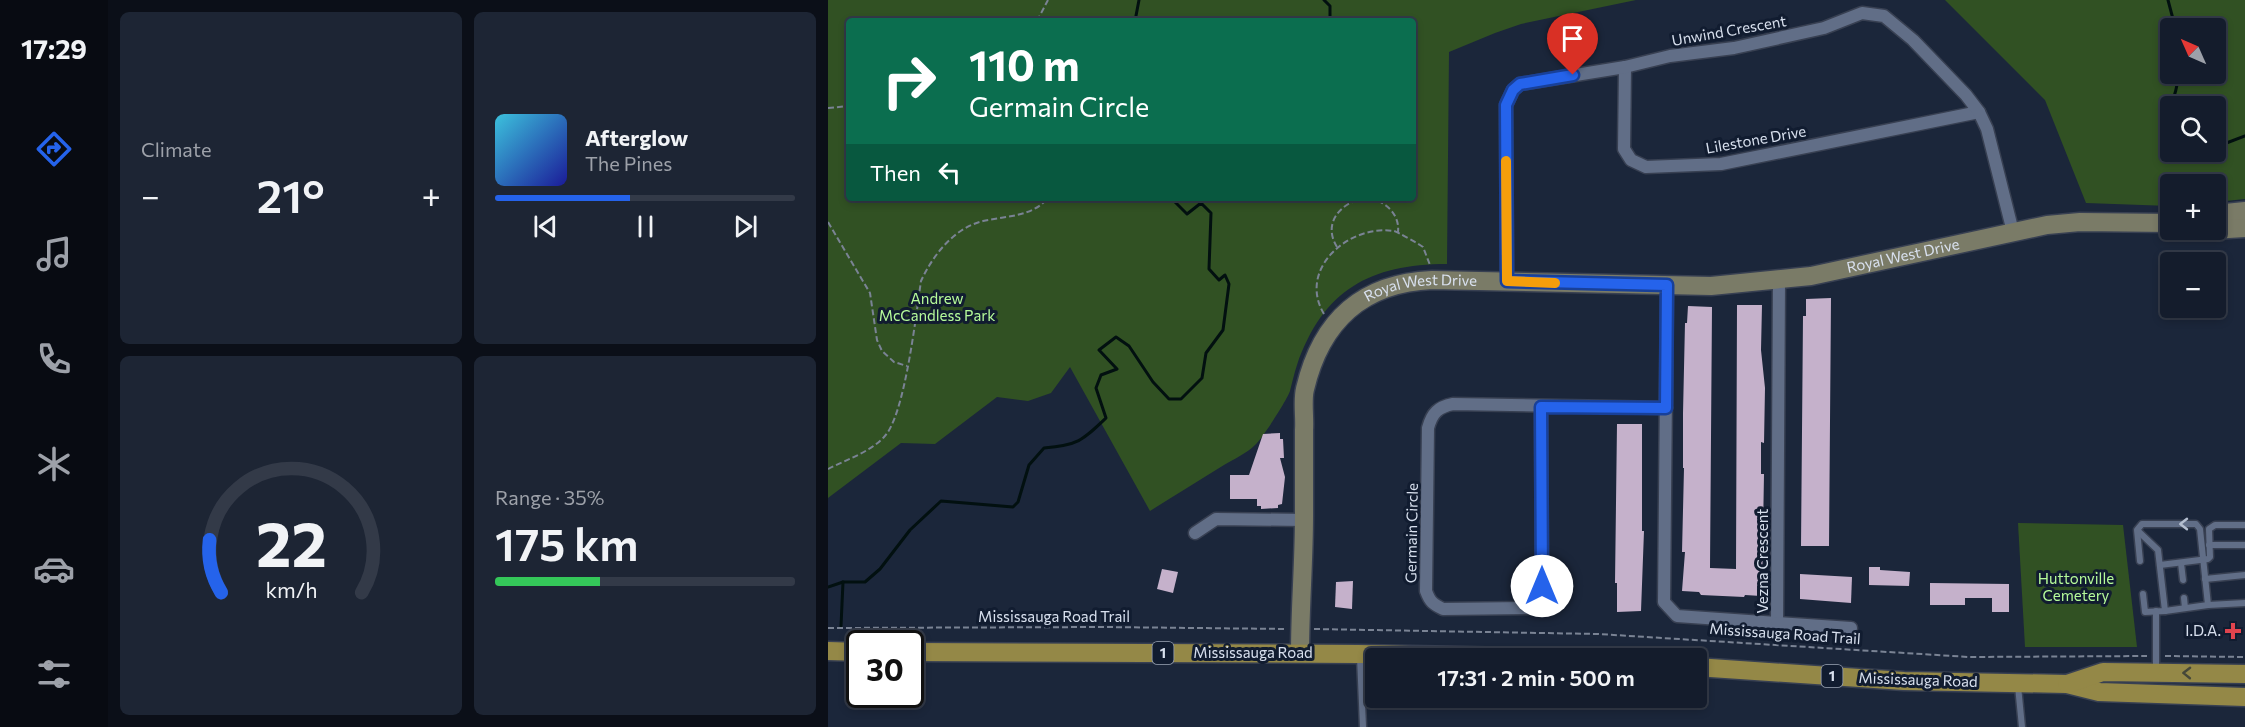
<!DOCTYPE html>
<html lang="en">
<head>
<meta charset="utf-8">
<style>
  body { margin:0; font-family:Commissioner,sans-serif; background:#1d2534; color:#f1f3f6; height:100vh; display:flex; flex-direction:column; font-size:22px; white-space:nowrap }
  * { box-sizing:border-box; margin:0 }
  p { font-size:20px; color:#9da1a9 }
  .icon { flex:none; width:33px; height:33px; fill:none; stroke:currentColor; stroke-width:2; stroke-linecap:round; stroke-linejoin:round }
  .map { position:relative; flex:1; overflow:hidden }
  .drawer { display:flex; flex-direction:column; gap:12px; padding:12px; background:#0b0f18; width:720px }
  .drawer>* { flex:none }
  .hud { position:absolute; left:18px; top:18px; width:570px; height:183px; border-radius:6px; box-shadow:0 3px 9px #0003,0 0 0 2px #333a48; background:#0b6e4f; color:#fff; overflow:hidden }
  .needle { width:39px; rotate:315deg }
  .buttons { position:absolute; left:1332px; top:18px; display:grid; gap:12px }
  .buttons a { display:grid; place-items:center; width:66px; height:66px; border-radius:6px; background:#141c2c; box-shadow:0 3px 9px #0003,0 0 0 2px #333a48; font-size:30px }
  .speed { position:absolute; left:18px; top:630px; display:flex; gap:12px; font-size:30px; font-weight:700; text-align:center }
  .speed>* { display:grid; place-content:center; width:78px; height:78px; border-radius:50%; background:#141c2c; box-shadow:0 3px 9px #0003,0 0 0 2px #333a48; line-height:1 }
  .speed .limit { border:3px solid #111; border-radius:9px; background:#fff; color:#111 }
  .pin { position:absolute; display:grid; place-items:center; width:51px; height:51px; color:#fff; margin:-62px -26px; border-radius:50% 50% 50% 0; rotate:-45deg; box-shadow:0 0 6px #0007 }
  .pin .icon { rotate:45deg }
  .me { position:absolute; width:66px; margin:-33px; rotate:0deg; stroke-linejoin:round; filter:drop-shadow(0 0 4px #0008) }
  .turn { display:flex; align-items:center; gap:21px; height:126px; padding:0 24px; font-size:27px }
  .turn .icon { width:78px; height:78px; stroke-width:2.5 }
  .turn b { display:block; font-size:42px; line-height:51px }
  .then { display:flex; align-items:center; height:57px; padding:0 24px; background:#0003; gap:12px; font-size:22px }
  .big { font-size:45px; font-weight:600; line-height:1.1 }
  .drawer .widget { flex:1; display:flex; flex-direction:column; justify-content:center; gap:9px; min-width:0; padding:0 21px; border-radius:9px; background:#1d2534 }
  .drawer .dial { align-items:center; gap:0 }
  .dial svg { height:156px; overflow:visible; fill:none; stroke:#333a48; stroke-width:7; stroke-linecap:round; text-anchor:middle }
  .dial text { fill:#f1f3f6; stroke:none }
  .song { display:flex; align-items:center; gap:18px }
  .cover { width:72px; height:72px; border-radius:9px; background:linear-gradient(135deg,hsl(190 70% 55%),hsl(240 70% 35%)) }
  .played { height:6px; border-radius:3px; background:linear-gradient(90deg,#2563eb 45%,#333a48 45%) }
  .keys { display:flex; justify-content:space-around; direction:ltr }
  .heat { display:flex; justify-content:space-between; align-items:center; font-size:33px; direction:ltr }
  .charge { height:9px; border-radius:4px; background:linear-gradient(90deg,#34c759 35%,#333a48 0) }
  .drawer .tiles { flex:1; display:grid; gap:12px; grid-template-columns:repeat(2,1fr) }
  .trip { position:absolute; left:537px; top:648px; width:342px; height:60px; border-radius:6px; background:#141c2c; box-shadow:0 3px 9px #0003,0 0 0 2px #333a48; font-weight:600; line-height:60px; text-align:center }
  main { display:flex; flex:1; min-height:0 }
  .tabs { display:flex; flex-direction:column; width:108px; justify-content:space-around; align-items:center; background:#080b12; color:#9da1a9 }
  .tabs .icon { width:42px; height:42px }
  .tabs .current { color:#2563eb }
  .tabs b { font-size:27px; color:#f1f3f6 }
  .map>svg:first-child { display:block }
</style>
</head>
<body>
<main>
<nav class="tabs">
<b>17:29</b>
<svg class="icon current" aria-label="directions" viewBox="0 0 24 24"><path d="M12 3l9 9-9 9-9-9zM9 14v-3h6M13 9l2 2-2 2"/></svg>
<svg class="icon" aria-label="music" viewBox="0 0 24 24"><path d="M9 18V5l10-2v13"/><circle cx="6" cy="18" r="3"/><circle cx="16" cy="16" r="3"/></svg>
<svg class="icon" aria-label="phone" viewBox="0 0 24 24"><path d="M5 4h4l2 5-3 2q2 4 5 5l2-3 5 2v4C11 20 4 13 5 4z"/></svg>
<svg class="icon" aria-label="climate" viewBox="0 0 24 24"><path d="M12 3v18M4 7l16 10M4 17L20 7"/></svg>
<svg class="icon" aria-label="car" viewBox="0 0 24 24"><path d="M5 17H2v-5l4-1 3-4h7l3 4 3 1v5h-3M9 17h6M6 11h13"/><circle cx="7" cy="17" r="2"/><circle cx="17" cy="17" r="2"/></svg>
<svg class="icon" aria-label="filters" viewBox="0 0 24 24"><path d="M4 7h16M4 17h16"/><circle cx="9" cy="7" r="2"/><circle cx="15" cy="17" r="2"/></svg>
</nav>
<section class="drawer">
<div class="tiles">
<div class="widget"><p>Climate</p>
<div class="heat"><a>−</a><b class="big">21°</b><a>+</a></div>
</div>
<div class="widget">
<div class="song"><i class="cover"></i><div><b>Afterglow</b><p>The Pines</p></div></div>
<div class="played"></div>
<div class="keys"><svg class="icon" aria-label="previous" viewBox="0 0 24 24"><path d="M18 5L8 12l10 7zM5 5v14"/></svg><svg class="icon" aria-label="pause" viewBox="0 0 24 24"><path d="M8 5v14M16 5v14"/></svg><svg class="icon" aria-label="next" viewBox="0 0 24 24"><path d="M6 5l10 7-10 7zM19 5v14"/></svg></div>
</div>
<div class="widget dial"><svg viewBox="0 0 100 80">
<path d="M14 69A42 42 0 1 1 86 69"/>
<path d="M14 69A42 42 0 0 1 8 42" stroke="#2563eb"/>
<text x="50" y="56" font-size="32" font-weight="700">22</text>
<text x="50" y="72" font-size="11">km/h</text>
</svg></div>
<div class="widget"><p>Range · 35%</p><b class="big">175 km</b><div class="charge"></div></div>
</div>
</section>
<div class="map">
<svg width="1417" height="727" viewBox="0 0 1417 727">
  <rect width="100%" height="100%" fill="#1b263a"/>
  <!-- green -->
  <g fill="#315123" fill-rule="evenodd">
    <path d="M0,0H808L693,24L667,33L621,52L619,264C542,264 495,290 469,365C466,374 464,383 462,391C459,400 434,439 427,445C419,453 406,459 396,465C372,480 347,495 322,511L242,367L223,393L200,401L169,397L107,444L73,443L0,498ZM21,21H585V198H21Z"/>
    <path d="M1117,0H1417V199L1388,202V184H1342V206L1258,203L1217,100ZM1342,28H1388V74H1342ZM1342,106H1388V152H1342Z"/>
    <polygon points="1190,523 1295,525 1309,647 1197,647"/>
  </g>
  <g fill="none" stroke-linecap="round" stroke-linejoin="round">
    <!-- stream -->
    <g stroke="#021010" stroke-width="3">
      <polyline points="496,0 502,6 502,21"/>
      <polyline points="1340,0 1345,19 1344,28"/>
      <polyline points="307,21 311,0"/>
      <polyline points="1342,36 1342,47"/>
      <path d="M1342,128C1338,107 1351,93 1350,74"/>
      <polyline points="1388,147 1417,136"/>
      <path d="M0,587L15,582H37L52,569L82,530L113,501L185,507L190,502L201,465L216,448C250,445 254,441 278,418L268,388L273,375L289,369L271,350L288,337L301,346L325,382L341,399H353L374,378L378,353L395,330L401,284L397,275L391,280L381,269L383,213L373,203L359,214L343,198"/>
      <polyline points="13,626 15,582"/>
    </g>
  </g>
  <!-- building -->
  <g fill="#c5b1cb">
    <polygon points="1003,298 1001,546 973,546 975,316 978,316 978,299"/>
    <polygon points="909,305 934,305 933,350 937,388 936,443 933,442 933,474 936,474 934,591 933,596 917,595 916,597 873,595 871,592 854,591 857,552 854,552 856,468 855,468 855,413 857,323 859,323 860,306 884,307 882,568 908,569"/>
    <polygon points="789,424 814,424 814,531 816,531 813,611 789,612 789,583 787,583"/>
    <polygon points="452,433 452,439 455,439 456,458 452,458 457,477 454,504 450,505 450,508 433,509 433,506 429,506 429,499 402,499 402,475 421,475 435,434"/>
    <polygon points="1041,567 1052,567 1052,570 1082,572 1081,586 1041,585"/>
    <polygon points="334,569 350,572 345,593 329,589"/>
    <polygon points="972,574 1024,577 1023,603 972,599"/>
    <polygon points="525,581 524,609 507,607 508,582"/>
    <polygon points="1102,583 1181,584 1181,612 1164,612 1164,598 1137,598 1137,605 1102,605"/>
  </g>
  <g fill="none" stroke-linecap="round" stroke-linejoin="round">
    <!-- lane casing -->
    <g stroke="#384052" stroke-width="9">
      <g id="lane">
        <polyline points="1310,531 1330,550 1337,611 1317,612 1315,594"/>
        <polyline points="1381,545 1417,545"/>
        <polyline points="1312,561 1309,530 1314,524 1368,524 1372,529 1380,605"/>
        <polyline points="1353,563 1355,580"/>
        <polyline points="1332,565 1380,559 1382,557 1381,529 1387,525 1417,525"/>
        <polyline points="1377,579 1417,575"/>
        <polyline points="1356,598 1357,608"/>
        <polyline points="1328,611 1328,671"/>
        <polyline points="1337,611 1380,605 1417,603"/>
        <polyline points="532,657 535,727"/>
        <polyline points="1190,686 1194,727"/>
      </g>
    </g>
    <!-- street casing -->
    <g stroke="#384052" stroke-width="15">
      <g id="street">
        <polyline points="797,67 796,149 803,160 818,167 893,164 1151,112"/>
        <polyline points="679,281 678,105 685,90 692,84 797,67 842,56 906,48 996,28 1034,13 1056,16 1085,40 1138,95 1151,112 1159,129 1185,232"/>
        <polyline points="839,285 836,602 849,616 949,623 951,280"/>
        <path d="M713,407L714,586L708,602L700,608L615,609C605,604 602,602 598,591L600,428C604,413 610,407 625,404L838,408"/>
        <polyline points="367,533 388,519 476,520"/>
        <polyline points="949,623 1023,628"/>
      </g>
    </g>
    <!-- secondary casing -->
    <g stroke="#384052" stroke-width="21">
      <g id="secondary">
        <polyline points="1388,214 1417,211"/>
        <polyline points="1367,230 1384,230 1417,228"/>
        <path id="s1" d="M472,653C472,608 476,562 476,516C476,488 476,459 476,430C477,417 474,401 477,389C493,321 534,283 604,280L883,286L983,276L1219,225L1252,222L1342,223"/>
      </g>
    </g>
    <!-- primary casing -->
    <g stroke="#384052" stroke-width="21">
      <g id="primary">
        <polyline points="0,651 32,652"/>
        <polyline points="82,652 531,654 731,658"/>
        <polyline points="868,667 1076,681 1239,684 1271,692 1417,697"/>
        <polyline points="1239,684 1275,672 1417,674"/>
      </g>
    </g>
    <!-- path -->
    <g stroke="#7a8394" stroke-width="2" stroke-dasharray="6 3" stroke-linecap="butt">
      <polyline points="209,21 220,0"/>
      <polyline points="0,108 21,106"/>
      <path d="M541,198C557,201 572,214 570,232"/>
      <polyline points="0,222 42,293 49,340 54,351 66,362 79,366"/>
      <path d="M509,247C494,223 513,202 537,198"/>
      <path d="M496,314C469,269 521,224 566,231C570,232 591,244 595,247L602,265"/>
      <path d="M0,469C18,460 42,452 56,437C77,416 88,314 93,281C105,255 126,228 155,221C178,216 204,217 220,198"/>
      <polyline points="0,628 276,627 459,629"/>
      <polyline points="486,629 770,634 1141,657 1319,656"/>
      <polyline points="1337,656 1417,657"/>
    </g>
    <!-- lane -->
    <use href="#lane" stroke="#616e87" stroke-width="6"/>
    <!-- street -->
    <use href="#street" stroke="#616e87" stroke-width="12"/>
    <!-- secondary -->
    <use href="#secondary" stroke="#7a7b67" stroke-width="18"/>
    <!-- primary -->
    <use href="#primary" stroke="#948847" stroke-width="18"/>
  </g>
  <!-- one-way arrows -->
  <defs><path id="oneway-chevron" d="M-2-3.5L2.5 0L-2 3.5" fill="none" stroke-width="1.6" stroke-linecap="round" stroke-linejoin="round" transform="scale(1.5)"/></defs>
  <use stroke="#b4becf" href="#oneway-chevron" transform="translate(1356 524) rotate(-180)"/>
  <use stroke="#454739" href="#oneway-chevron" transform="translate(1359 673) rotate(-179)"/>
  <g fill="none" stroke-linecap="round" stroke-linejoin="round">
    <!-- route casing -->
    <g stroke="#184099" stroke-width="15">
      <polyline id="route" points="714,586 713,407 838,408 839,285 679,281 678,105 685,90 692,84 745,75"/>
    </g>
    <!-- route -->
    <use href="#route" stroke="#2563eb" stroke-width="10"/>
    <!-- slow -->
    <polyline stroke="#f59e0b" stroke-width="10" points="678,161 679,281 727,283"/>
  </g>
  <!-- markers -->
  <path fill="#e0444e" stroke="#111c30" stroke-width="2" d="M1402 622h6v6h6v6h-6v6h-6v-6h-6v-6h6z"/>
  <g text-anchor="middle" stroke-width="6" stroke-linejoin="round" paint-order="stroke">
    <!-- shield labels -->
    <g fill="#111c30" stroke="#9ca5b5" stroke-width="1.5">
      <rect x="324.5" y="642" width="21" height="22" rx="4.5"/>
      <rect x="993.5" y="665" width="21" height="22" rx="4.5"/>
    </g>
    <g font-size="14" font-weight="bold" fill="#d8e0ee">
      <text x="335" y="658">1</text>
      <text x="1004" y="681">1</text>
    </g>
    <!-- street labels -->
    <g font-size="15" fill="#d8e0ee" stroke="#111c30">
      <text transform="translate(901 31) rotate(-10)" y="5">Unwind Crescent</text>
      <text transform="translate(928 140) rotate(-10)" y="5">Lilestone Drive</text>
      <text dy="5" stroke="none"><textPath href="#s1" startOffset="920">Royal West Drive</textPath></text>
      <text dy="5" stroke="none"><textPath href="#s1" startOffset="434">Royal West Drive</textPath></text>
      <text transform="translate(584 533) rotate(-89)" y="5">Germain Circle</text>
      <text transform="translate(935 561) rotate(-90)" y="5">Vezna Crescent</text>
      <text x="226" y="622">Mississauga Road Trail</text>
      <text transform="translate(957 634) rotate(4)" y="5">Mississauga Road Trail</text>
      <text x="425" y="658">Mississauga Road</text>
      <text transform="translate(1090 680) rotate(2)" y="5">Mississauga Road</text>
    </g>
    <!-- park labels -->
    <g font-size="15" fill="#b6fb9a" stroke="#111c30">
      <text x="109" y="304">Andrew<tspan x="109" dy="17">McCandless Park</tspan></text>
      <text x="1248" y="584">Huttonville<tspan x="1248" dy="17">Cemetery</tspan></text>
    </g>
    <!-- poi labels -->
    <g font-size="15" fill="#d8e0ee" stroke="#111c30" text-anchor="end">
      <text x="1393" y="636">I.D.A.</text>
    </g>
  </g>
</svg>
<div class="buttons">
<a><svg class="needle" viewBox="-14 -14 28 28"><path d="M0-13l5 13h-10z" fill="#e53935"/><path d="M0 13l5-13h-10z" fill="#9da1a9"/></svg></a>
<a><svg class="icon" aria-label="search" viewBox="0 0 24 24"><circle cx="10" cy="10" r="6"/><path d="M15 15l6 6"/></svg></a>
<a>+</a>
<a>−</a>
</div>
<div class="speed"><div class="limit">30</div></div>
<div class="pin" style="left:745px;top:75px;background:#d93025"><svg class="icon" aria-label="arrive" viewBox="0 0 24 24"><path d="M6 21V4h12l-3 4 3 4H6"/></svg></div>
<svg class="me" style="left:714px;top:586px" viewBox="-20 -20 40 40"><circle r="19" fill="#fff"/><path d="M0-13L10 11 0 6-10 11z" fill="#2563eb"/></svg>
<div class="trip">17:31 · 2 min · 500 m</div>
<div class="hud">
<div class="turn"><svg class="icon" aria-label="right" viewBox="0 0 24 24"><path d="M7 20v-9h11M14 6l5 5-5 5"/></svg><div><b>110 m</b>Germain Circle</div></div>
<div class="then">Then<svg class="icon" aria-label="left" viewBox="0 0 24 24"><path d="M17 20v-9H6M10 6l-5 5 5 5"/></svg></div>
</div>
</div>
</main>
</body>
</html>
